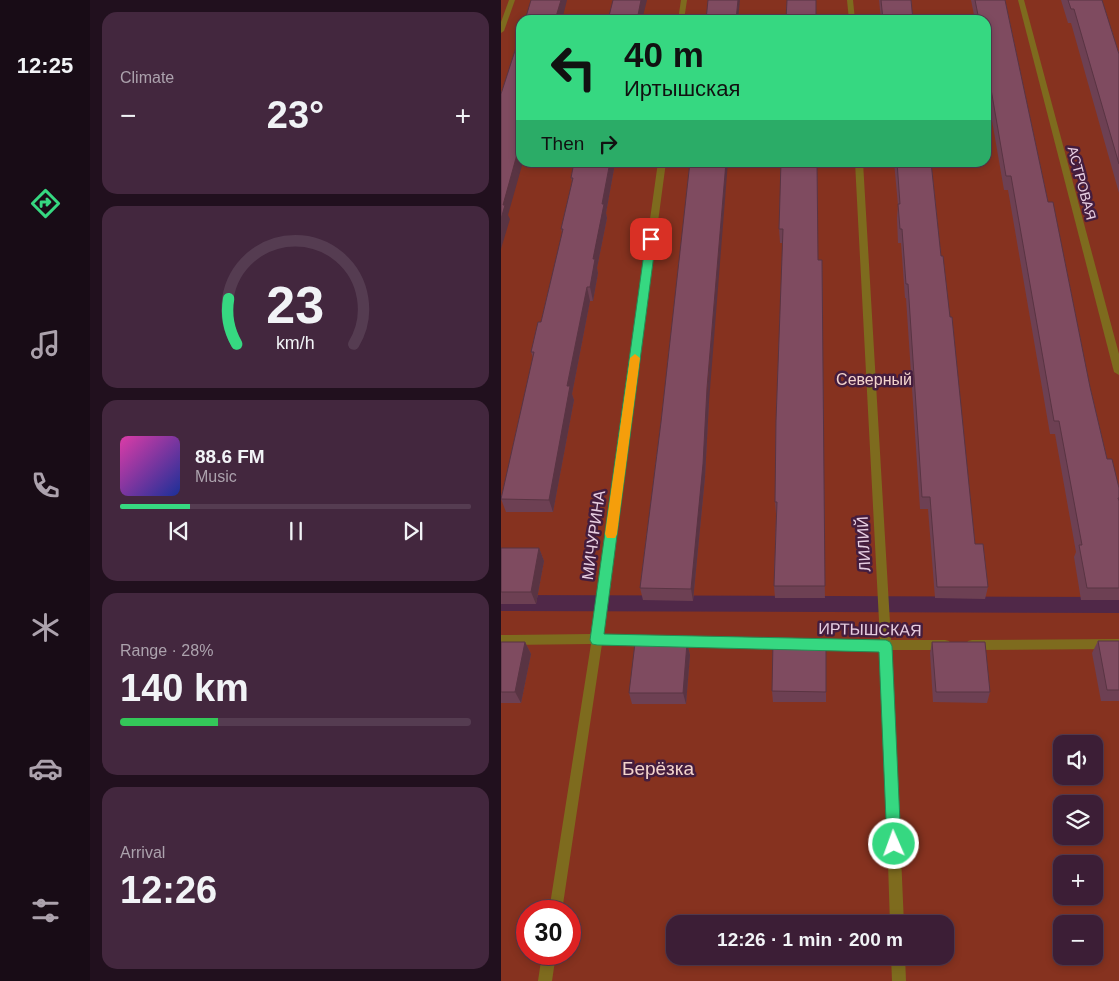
<!DOCTYPE html>
<html lang="en">
<head>
<meta charset="utf-8">
<style>
  body { margin:0; font-family:Arial,sans-serif; background:#43273e; color:#f1f3f6; height:100vh; display:flex; flex-direction:column; font-size:19px; white-space:nowrap }
  * { box-sizing:border-box; margin:0 }
  p { font-size:16px; color:#aca2ad }
  .icon { flex:none; width:28px; height:28px; fill:none; stroke:currentColor; stroke-width:2; stroke-linecap:round; stroke-linejoin:round }
  .map { position:relative; flex:1; overflow:hidden }
  .side { display:flex; flex-direction:column; gap:12px; padding:12px; background:#21101e; width:411px }
  .side>* { flex:none }
  .banner { position:absolute; left:15px; top:15px; width:475px; height:152px; border-radius:15px; box-shadow:0 2px 8px #0003,0 0 0 1px #553c51; background:#36d881; color:#111; overflow:hidden }
  .controls { position:absolute; left:552px; top:735px; display:grid; gap:10px }
  .controls a { display:grid; place-items:center; width:50px; height:50px; border-radius:10px; background:#3c1e36; box-shadow:0 2px 8px #0003,0 0 0 1px #553c51; font-size:25px }
  .speed { position:absolute; left:15px; top:900px; display:flex; gap:10px; font-size:25px; font-weight:700; text-align:center }
  .speed>* { display:grid; place-content:center; width:65px; height:65px; border-radius:50%; background:#3c1e36; box-shadow:0 2px 8px #0003,0 0 0 1px #553c51; line-height:1 }
  .speed .limit { border:8px solid #d22; background:#fff; color:#111 }
  .pin { position:absolute; display:grid; place-items:center; width:42px; height:42px; color:#fff; margin:-21px; border-radius:10px; box-shadow:0 2px 8px #0006 }
  .me { position:absolute; width:55px; margin:-28px; rotate:358deg; stroke-linejoin:round; filter:drop-shadow(0 0 4px #0008) }
  .turn { display:flex; align-items:center; gap:18px; height:105px; padding:0 25px; font-size:22px }
  .turn .icon { width:65px; height:65px; stroke-width:2.5 }
  .turn b { display:block; font-size:35px; line-height:42px }
  .then { display:flex; align-items:center; height:48px; padding:0 25px; background:#0003; gap:10px; font-size:19px }
  .big { font-size:38px; font-weight:800; line-height:1.1 }
  .side .widget { flex:1; display:flex; flex-direction:column; justify-content:center; gap:8px; min-width:0; padding:0 18px; border-radius:15px; background:#43273e }
  .side .dial { align-items:center; gap:0 }
  .dial svg { height:130px; overflow:visible; fill:none; stroke:#553c51; stroke-width:7; stroke-linecap:round; text-anchor:middle }
  .dial text { fill:#f1f3f6; stroke:none }
  .song { display:flex; align-items:center; gap:15px }
  .cover { width:60px; height:60px; border-radius:8px; background:linear-gradient(135deg,hsl(320 70% 55%),hsl(230 70% 35%)) }
  .played { height:5px; border-radius:2px; background:linear-gradient(90deg,#36d881 20%,#553c51 20%) }
  .keys { display:flex; justify-content:space-around; direction:ltr }
  .heat { display:flex; justify-content:space-between; align-items:center; font-size:28px; direction:ltr }
  .charge { height:8px; border-radius:4px; background:linear-gradient(90deg,#34c759 28%,#553c51 0) }
  .trip { position:absolute; left:165px; top:915px; width:288px; height:50px; border-radius:15px; background:#3c1e36; box-shadow:0 2px 8px #0003,0 0 0 1px #553c51; font-weight:800; line-height:50px; text-align:center }
  main { display:flex; flex:1; min-height:0 }
  .menu { display:flex; flex-direction:column; width:90px; justify-content:space-around; align-items:center; background:#180c16; color:#aca2ad }
  .menu .icon { width:35px; height:35px }
  .menu .selected { color:#36d881 }
  .menu b { font-size:22px; color:#f1f3f6 }
  .map>svg:first-child { display:block }
</style>
</head>
<body>
<main>
<nav class="menu">
<b>12:25</b>
<svg class="icon selected" aria-label="directions" viewBox="0 0 24 24"><path d="M12 3l9 9-9 9-9-9zM9 14v-3h6M13 9l2 2-2 2"/></svg>
<svg class="icon" aria-label="music" viewBox="0 0 24 24"><path d="M9 18V5l10-2v13"/><circle cx="6" cy="18" r="3"/><circle cx="16" cy="16" r="3"/></svg>
<svg class="icon" aria-label="phone" viewBox="0 0 24 24"><path d="M5 4h4l2 5-3 2q2 4 5 5l2-3 5 2v4C11 20 4 13 5 4z"/></svg>
<svg class="icon" aria-label="climate" viewBox="0 0 24 24"><path d="M12 3v18M4 7l16 10M4 17L20 7"/></svg>
<svg class="icon" aria-label="car" viewBox="0 0 24 24"><path d="M5 17H2v-5l4-1 3-4h7l3 4 3 1v5h-3M9 17h6M6 11h13"/><circle cx="7" cy="17" r="2"/><circle cx="17" cy="17" r="2"/></svg>
<svg class="icon" aria-label="filters" viewBox="0 0 24 24"><path d="M4 7h16M4 17h16"/><circle cx="9" cy="7" r="2"/><circle cx="15" cy="17" r="2"/></svg>
</nav>
<section class="side">
<div class="widget"><p>Climate</p>
<div class="heat"><a>−</a><b class="big">23°</b><a>+</a></div>
</div>
<div class="widget dial"><svg viewBox="0 0 100 80">
<path d="M14 69A42 42 0 1 1 86 69"/>
<path d="M14 69A42 42 0 0 1 9 41" stroke="#36d881"/>
<text x="50" y="56" font-size="32" font-weight="700">23</text>
<text x="50" y="72" font-size="11">km/h</text>
</svg></div>
<div class="widget">
<div class="song"><i class="cover"></i><div><b>88.6 FM</b><p>Music</p></div></div>
<div class="played"></div>
<div class="keys"><svg class="icon" aria-label="previous" viewBox="0 0 24 24"><path d="M18 5L8 12l10 7zM5 5v14"/></svg><svg class="icon" aria-label="pause" viewBox="0 0 24 24"><path d="M8 5v14M16 5v14"/></svg><svg class="icon" aria-label="next" viewBox="0 0 24 24"><path d="M6 5l10 7-10 7zM19 5v14"/></svg></div>
</div>
<div class="widget"><p>Range · 28%</p><b class="big">140 km</b><div class="charge"></div></div>
<div class="widget"><p>Arrival</p><b class="big">12:26</b></div>
</section>
<div class="map">
<svg width="618" height="981" viewBox="0 0 618 981">
  <rect width="100%" height="100%" fill="#502848"/>
  <!-- green -->
  <g fill="#86321f" fill-rule="evenodd">
    <path d="M0,0H618V597L0,595ZM20,20H485V162H20Z"/>
    <path d="M0,611L618,613V981H0ZM561,744H594V776H561ZM561,804H594V836H561ZM561,864H594V896H561ZM26,911H69V954H26ZM174,924H444V956H174ZM561,924H594V956H561Z"/>
  </g>
  <g fill="none" stroke-linecap="round" stroke-linejoin="round">
    <!-- minor -->
    <g fill="#7e6b1e" fill-rule="evenodd">
      <polygon points="8,0 14,0 3,31 0,33 0,22"/>
      <polygon points="180,0 186,0 183,20 177,20"/>
      <polygon points="346,0 352,0 354,20 348,20"/>
      <polygon points="517,0 523,0 618,354 618,375 613,372"/>
      <polygon points="157,162 165,162 102,634 284,639 288,640 290,644 288,648 284,649 101,644 61,911 48,911 90,644 0,645 0,635 91,634"/>
      <polygon points="354,162 362,162 390,640 444,640 448,641 450,645 448,649 444,650 391,650 403,924 389,924 380,650 311,649 307,648 305,644 307,640 311,639 379,640"/>
      <polygon points="618,639 618,649 471,650 467,649 465,645 467,641 471,640"/>
      <polygon points="41,954 55,954 51,981 37,981"/>
      <polygon points="390,956 404,956 405,981 391,981"/>
    </g>
  </g>
  <!-- wall -->
  <g fill="#6d4053">
    <polygon points="378,0 410,0 412,20 380,20"/>
    <polygon points="470,0 504,0 547,202 589,387 606,459 618,488 618,600 580,600 573,557 575,552 554,434 549,434 507,190 503,190 485,86 485,20 474,20"/>
    <polygon points="560,0 601,0 618,54 618,193 570,23 567,23"/>
    <polygon points="280,162 317,260 324,598 274,598 273,586 275,514 274,502 282,243 279,243 278,229"/>
    <polygon points="393,162 430,162 440,256 474,544 487,587 484,599 434,598 427,509 419,509 405,298 404,298 400,243 397,243 396,218 397,205"/>
    <polygon points="112,164 113,169 105,213 106,218 96,268 97,273 92,301 89,301 71,394 73,400 52,512 5,512 0,499 32,358 30,352 40,322 61,233 60,229 71,182 70,178"/>
    <polygon points="208,402 204,477 192,601 142,600 139,588 160,422"/>
    <polygon points="0,548 38,548 43,561 35,604 0,604"/>
    <polygon points="597,641 618,641 618,701 600,701 591,653"/>
    <polygon points="0,642 24,642 30,654 20,703 0,703"/>
    <polygon points="431,642 489,692 486,703 432,702 429,653"/>
    <polygon points="186,643 189,655 185,704 131,704 128,693"/>
    <polygon points="271,691 325,692 325,702 272,702"/>
  </g>
  <!-- shaded-wall -->
  <g fill="#593443">
    <polygon points="60,0 66,0 61,20 54,20"/>
    <polygon points="140,0 146,0 141,20 136,20"/>
    <polygon points="237,0 239,0 237,20 235,20"/>
    <polygon points="20,140 20,162 22,162 7,215 9,219 0,249 0,219 2,205"/>
    <polygon points="109,162 113,162 113,169 105,213 106,218 96,268 97,273 92,301 89,287 92,259 101,204"/>
    <polygon points="225,162 227,162 208,402 204,477 192,601 190,589"/>
    <polygon points="86,287 89,301 71,394 73,400 52,512 48,500 66,386"/>
    <polygon points="38,548 43,561 35,604 30,592"/>
    <polygon points="24,642 30,654 20,703 14,692"/>
    <polygon points="186,643 189,655 185,704 182,693"/>
  </g>
  <!-- building -->
  <g fill="#7f4b60" stroke="#593443">
    <polygon points="30,0 60,0 54,20 24,20"/>
    <polygon points="112,0 140,0 136,20 107,20"/>
    <polygon points="207,0 237,0 235,20 205,20"/>
    <polygon points="286,0 315,0 315,20 285,20"/>
    <polygon points="380,0 410,0 412,20 382,20"/>
    <polygon points="474,0 504,0 547,202 552,202 589,387 606,459 611,459 618,488 618,498 617,498 618,501 618,588 586,588 578,545 581,545 558,421 553,421 510,176 505,176 485,60 485,20 478,20"/>
    <polygon points="567,0 601,0 618,54 618,164 573,9 570,9"/>
    <polygon points="20,32 20,140 2,205 4,205 0,219 0,94"/>
    <polygon points="73,162 109,162 101,204 103,204 92,259 94,259 89,287 86,287 66,386 69,386 48,500 0,499 33,352 30,352 37,322 40,322 62,229 60,229 72,178 70,178"/>
    <polygon points="189,162 225,162 206,388 202,464 190,589 139,588 160,422"/>
    <polygon points="280,162 316,162 317,260 321,260 324,586 273,586 276,502 274,502 275,421 282,229 278,229"/>
    <polygon points="396,162 430,162 440,256 442,256 449,317 451,317 474,544 482,544 487,587 436,587 429,497 421,497 407,284 405,284 401,229 399,229 397,204 399,204"/>
    <polygon points="0,548 38,548 30,592 0,592"/>
    <polygon points="597,641 618,641 618,690 606,690"/>
    <polygon points="0,642 24,642 14,692 0,692"/>
    <polygon points="272,642 325,642 325,692 271,691"/>
    <polygon points="431,642 484,642 489,692 435,692"/>
    <polygon points="134,643 186,643 182,693 128,693"/>
  </g>
  <!-- route -->
  <polygon fill="#36d881" stroke="#238c54" points="150,236 155,239 103,634 385,640 389,642 391,646 400,844 398,849 393,852 388,849 386,844 378,652 96,645 91,644 89,640 145,239"/>
  <!-- slow -->
  <polygon fill="#f59e0b" points="134,354 139,358 116,534 114,538 106,538 104,534 129,358"/>
  <g text-anchor="middle" stroke-width="5" stroke-linejoin="round" paint-order="stroke">
    <!-- far-street labels -->
    <g font-size="14" fill="#e7cee1" stroke="#441d3e">
      <text transform="translate(581 183) rotate(75)" y="5">АСТРОВАЯ</text>
    </g>
    <!-- park labels -->
    <g font-size="16" fill="#f3d4cc" stroke="#441d3e">
      <text x="373" y="385">Северный</text>
    </g>
    <!-- street labels -->
    <g font-size="16" fill="#e7cee1" stroke="#441d3e">
      <text transform="translate(92 535) rotate(-82)" y="6">МИЧУРИНА</text>
      <text transform="translate(362 544) rotate(-93)" y="6">ЛИЛИЙ</text>
      <text transform="translate(369 629) rotate(1)" y="6">ИРТЫШСКАЯ</text>
    </g>
    <!-- near-park labels -->
    <g font-size="19" fill="#f3d4cc" stroke="#441d3e">
      <text x="157" y="775">Берёзка</text>
    </g>
  </g>
</svg>
<div class="controls">
<a><svg class="icon" aria-label="sound" viewBox="0 0 24 24"><path d="M4 9h4l5-4v14l-5-4H4zM17 9q2 3 0 6"/></svg></a>
<a><svg class="icon" aria-label="layers" viewBox="0 0 24 24"><path d="M12 4l9 5-9 5-9-5zM3 14l9 5 9-5"/></svg></a>
<a>+</a>
<a>−</a>
</div>
<div class="speed"><div class="limit">30</div></div>
<div class="pin" style="left:150px;top:239px;background:#d93025"><svg class="icon" aria-label="arrive" viewBox="0 0 24 24"><path d="M6 21V4h12l-3 4 3 4H6"/></svg></div>
<svg class="me" style="left:393px;top:844px" viewBox="-20 -20 40 40"><circle r="17" fill="#36d881" stroke="#fff" stroke-width="3"/><path d="M0-11L8 9 0 5-8 9z" fill="#fff"/></svg>
<div class="trip">12:26 · 1 min · 200 m</div>
<div class="banner">
<div class="turn"><svg class="icon" aria-label="left" viewBox="0 0 24 24"><path d="M17 20v-9H6M10 6l-5 5 5 5"/></svg><div><b>40 m</b>Иртышская</div></div>
<div class="then">Then<svg class="icon" aria-label="right" viewBox="0 0 24 24"><path d="M7 20v-9h11M14 6l5 5-5 5"/></svg></div>
</div>
</div>
</main>
</body>
</html>
